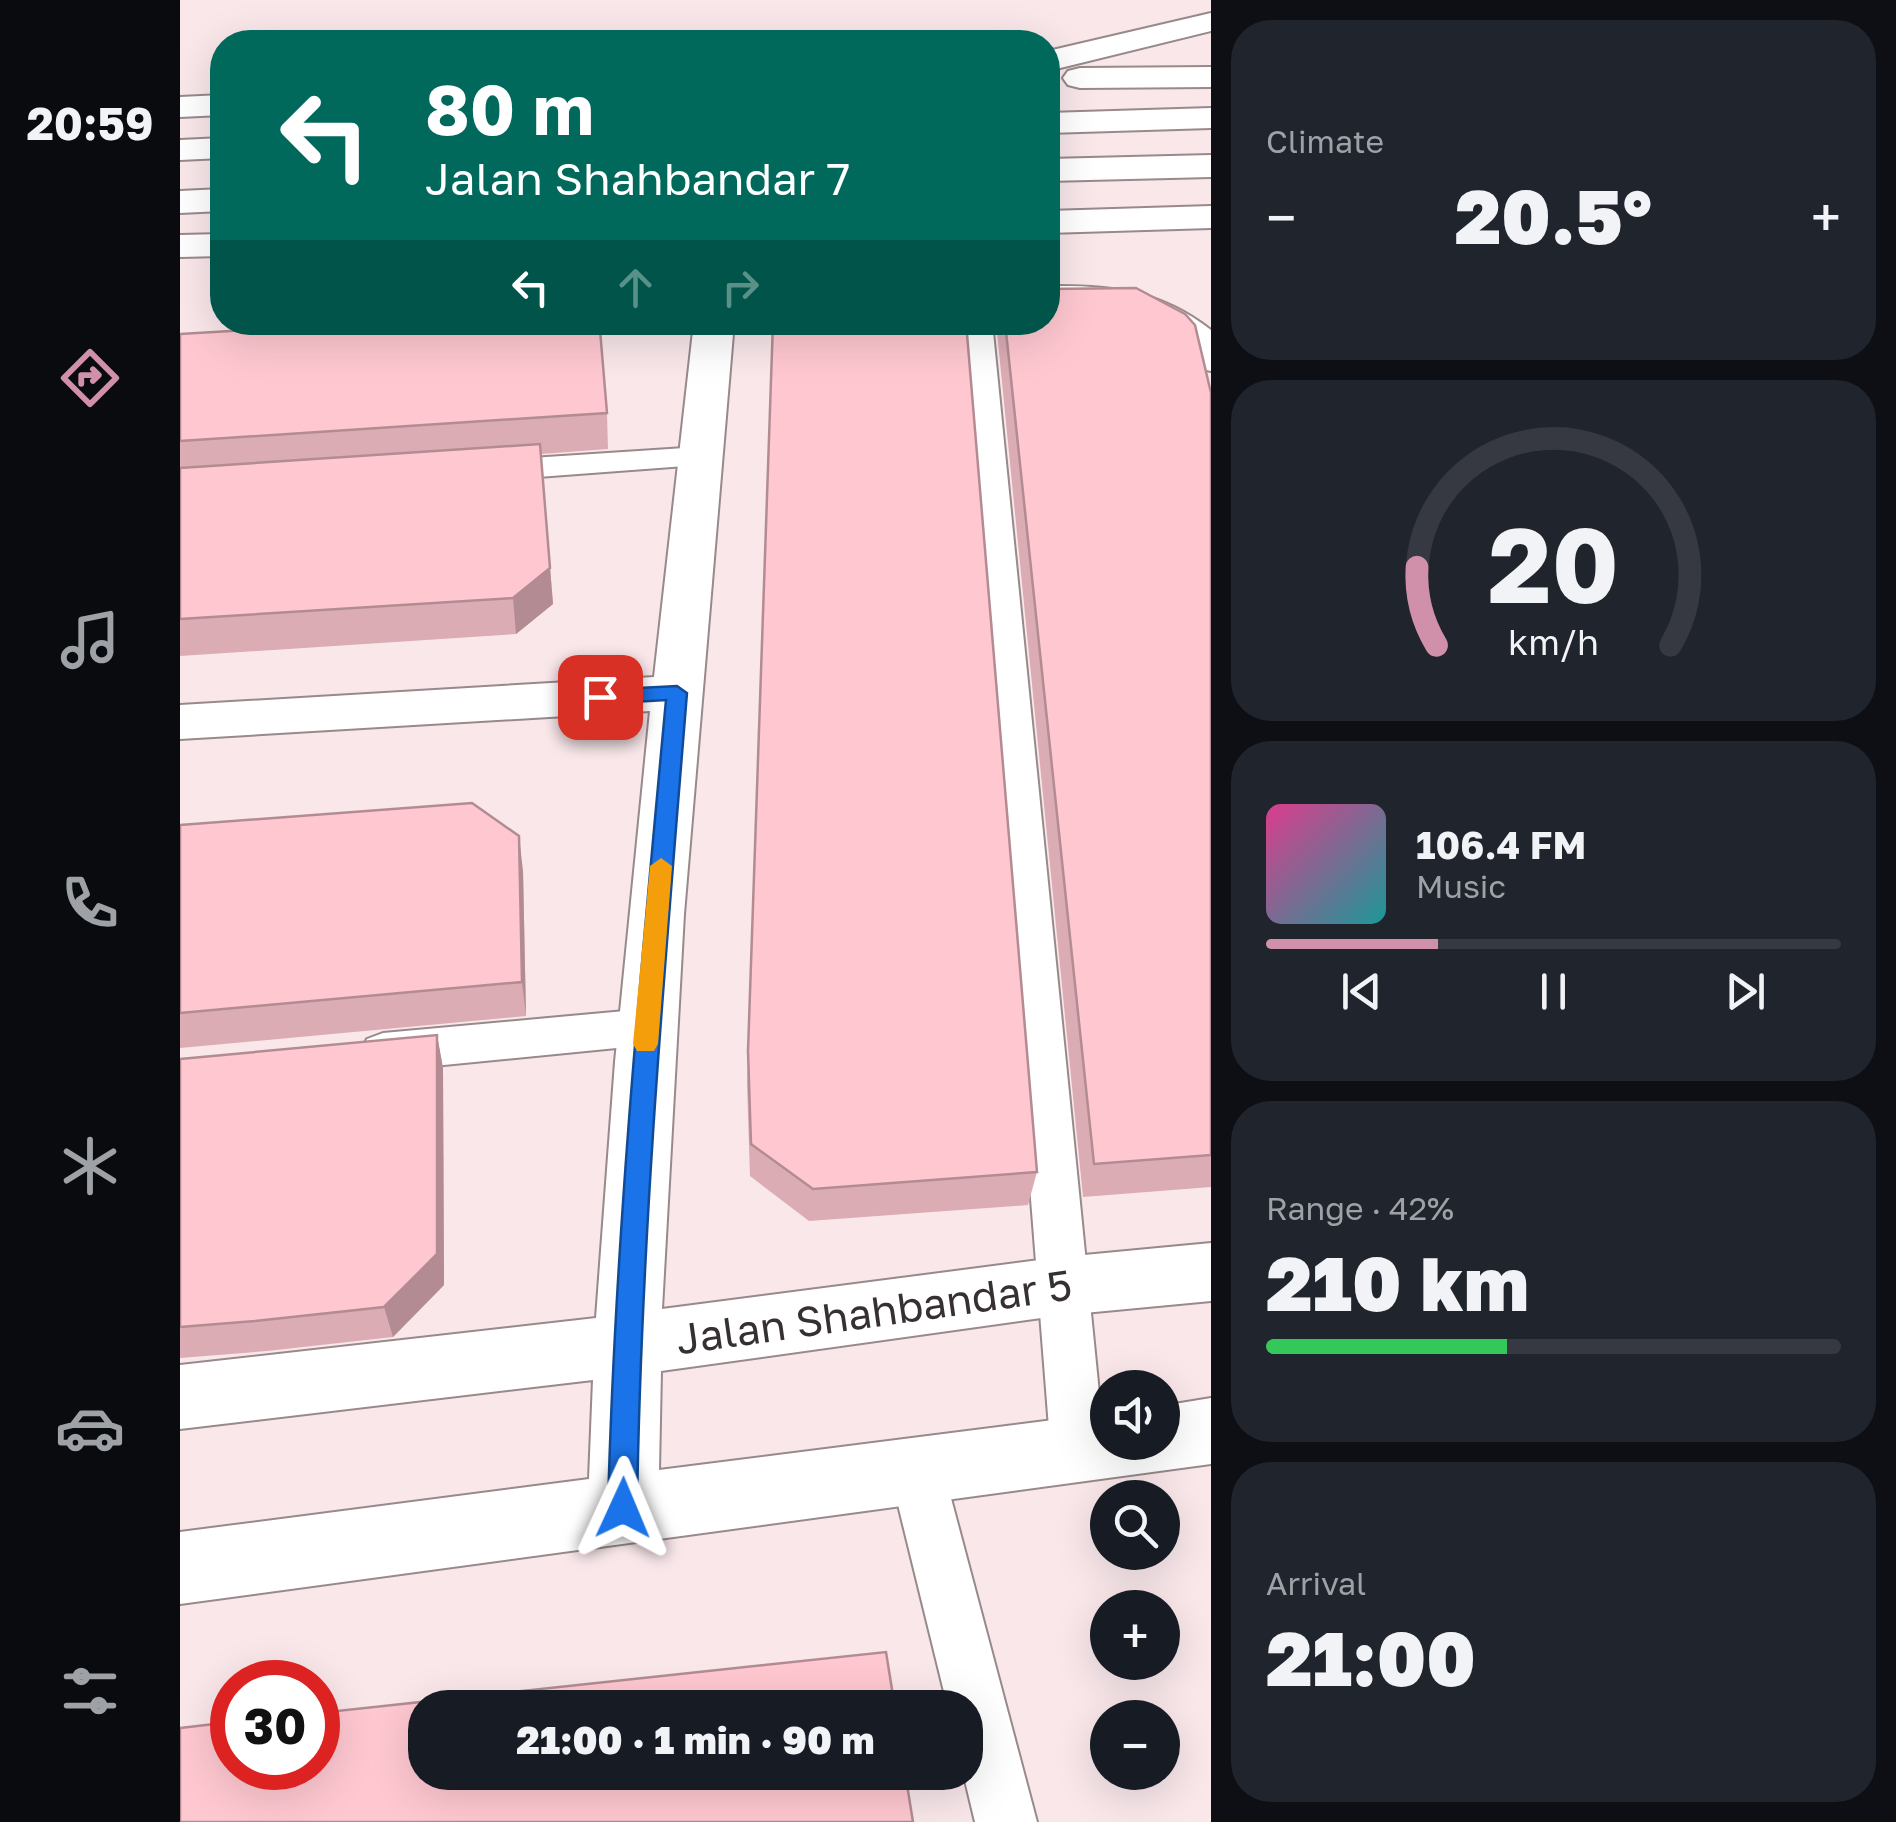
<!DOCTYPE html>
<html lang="en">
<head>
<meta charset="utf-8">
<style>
  body { margin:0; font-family:"Golos Text",sans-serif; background:#20242c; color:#f1f3f6; height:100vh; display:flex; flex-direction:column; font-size:38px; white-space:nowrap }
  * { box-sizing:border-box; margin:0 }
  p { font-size:32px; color:#9ea1a6 }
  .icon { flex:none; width:55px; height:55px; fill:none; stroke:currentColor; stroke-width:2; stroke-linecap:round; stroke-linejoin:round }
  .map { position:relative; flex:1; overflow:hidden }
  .panel { display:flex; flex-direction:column; gap:20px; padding:20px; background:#0d0f14; width:685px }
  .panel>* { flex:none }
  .top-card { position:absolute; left:30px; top:30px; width:850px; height:305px; border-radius:40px; box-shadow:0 10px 40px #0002; background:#00695c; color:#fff; overflow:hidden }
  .tools { position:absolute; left:910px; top:1370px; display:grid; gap:20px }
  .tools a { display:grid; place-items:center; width:90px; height:90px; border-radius:50%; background:#171b24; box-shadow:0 10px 40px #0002; font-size:50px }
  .speed { position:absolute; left:30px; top:1660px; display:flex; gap:20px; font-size:50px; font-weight:700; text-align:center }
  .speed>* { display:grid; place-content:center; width:130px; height:130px; border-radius:50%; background:#171b24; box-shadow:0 10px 40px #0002; line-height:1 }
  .speed .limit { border:15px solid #d22; background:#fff; color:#111 }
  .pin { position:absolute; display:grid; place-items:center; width:85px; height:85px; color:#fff; margin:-42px; border-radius:20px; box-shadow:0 5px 15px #0006 }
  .me { position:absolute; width:110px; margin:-55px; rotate:1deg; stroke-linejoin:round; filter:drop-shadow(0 0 8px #0008) }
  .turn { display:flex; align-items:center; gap:35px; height:210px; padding:0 50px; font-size:45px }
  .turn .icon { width:130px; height:130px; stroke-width:2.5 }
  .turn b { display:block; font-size:70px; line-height:85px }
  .lanes { display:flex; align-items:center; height:95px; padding:0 50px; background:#0003; justify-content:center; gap:50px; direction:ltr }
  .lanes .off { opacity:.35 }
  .big { font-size:75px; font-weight:800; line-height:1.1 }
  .panel .widget { flex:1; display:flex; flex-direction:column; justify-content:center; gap:15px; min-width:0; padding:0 35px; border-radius:40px; background:#20242c }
  .panel .dial { align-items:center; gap:0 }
  .dial svg { height:260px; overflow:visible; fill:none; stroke:#363941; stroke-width:7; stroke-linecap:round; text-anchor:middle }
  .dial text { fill:#f1f3f6; stroke:none }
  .song { display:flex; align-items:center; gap:30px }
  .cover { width:120px; height:120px; border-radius:15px; background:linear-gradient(135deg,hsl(330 70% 55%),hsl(180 70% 35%)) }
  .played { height:10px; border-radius:5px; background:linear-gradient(90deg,#d190aa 30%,#363941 30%) }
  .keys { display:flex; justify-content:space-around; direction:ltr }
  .heat { display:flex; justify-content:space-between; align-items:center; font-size:55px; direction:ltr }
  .charge { height:15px; border-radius:8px; background:linear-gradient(90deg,#34c759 42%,#363941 0) }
  .trip { position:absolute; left:228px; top:1690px; width:575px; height:100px; border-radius:40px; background:#171b24; box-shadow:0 10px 40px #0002; font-weight:800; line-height:100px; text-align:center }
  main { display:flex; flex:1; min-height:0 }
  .dock { display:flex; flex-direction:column; width:180px; justify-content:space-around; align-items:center; background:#090b0e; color:#9ea1a6 }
  .dock .icon { width:70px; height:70px }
  .dock .current { color:#d190aa }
  .dock b { font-size:45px; color:#f1f3f6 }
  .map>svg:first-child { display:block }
</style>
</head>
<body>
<main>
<nav class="dock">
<b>20:59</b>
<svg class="icon current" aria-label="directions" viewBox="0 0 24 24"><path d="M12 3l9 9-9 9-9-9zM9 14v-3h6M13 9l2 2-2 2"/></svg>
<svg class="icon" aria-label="music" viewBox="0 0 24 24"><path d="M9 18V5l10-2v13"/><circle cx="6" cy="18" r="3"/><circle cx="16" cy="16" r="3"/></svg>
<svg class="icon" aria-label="phone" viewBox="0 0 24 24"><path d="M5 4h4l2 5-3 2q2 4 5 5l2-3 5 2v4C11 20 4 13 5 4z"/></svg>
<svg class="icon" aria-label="climate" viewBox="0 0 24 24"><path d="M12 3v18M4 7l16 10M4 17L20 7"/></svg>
<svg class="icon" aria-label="car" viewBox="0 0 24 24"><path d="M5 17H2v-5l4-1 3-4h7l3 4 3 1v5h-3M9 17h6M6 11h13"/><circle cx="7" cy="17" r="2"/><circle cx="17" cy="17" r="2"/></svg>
<svg class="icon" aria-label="filters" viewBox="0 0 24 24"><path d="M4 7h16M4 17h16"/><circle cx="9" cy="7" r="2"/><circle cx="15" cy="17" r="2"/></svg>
</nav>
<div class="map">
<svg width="1031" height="1822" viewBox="0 0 1031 1822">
  <rect width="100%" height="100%" fill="#f9e7ea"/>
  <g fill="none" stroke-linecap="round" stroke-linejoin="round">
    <!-- service casing -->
    <g stroke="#98898b" stroke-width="4">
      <g id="service">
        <polygon points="782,322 812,322 925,1453 917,1471 898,1479 879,1471 871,1453"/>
        <polygon points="520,447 532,450 537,457 532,464 306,481 294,478 289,471 294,464 306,461"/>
        <polygon points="467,1009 483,1014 489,1027 483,1040 467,1045 203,1071 187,1065 180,1052 187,1039 203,1033"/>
        <polygon points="737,1446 756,1453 764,1472 857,1822 795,1822 783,1772 785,1708 768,1708 710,1472 718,1453"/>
      </g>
    </g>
    <!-- minor casing -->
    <g stroke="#98898b" stroke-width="4">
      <g id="minor">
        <path d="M868,286C931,285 980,290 1031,330V371L1017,368C976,309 933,309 868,310Z"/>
        <polygon points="514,322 554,322 504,914 482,1309 883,1257 1031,1243 1031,1301 883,1315 481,1371 479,1470 928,1413 928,1442 982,1442 982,1406 1031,1398 1031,1464 0,1604 0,1532 409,1479 413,1380 0,1429 0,1365 416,1318 435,1062 470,711 0,739 0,705 474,677"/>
      </g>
    </g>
    <!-- primary casing -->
    <g stroke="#98898b" stroke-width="4">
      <g id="primary">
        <polygon points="1031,13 1031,31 868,71 868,51"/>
        <polygon points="1031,67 1031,87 900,88 888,85 883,78 888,71 900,68"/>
        <polygon points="42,95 42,115 0,117 0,97"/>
        <polygon points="1031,206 1031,228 868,233 868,211"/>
        <polygon points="42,234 42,256 0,257 0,235"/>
      </g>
    </g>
    <!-- trunk casing -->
    <g stroke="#98898b" stroke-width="4">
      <g id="trunk">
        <polygon points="1031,108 1031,128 868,133 868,113"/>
        <polygon points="42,138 42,158 0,160 0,140"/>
        <polygon points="1031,155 1031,177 868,181 868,159"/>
        <polygon points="42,189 42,211 0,213 0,191"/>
      </g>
    </g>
    <!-- service -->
    <use href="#service" fill="#fff" fill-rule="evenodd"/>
    <!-- minor -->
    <use href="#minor" fill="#fff" fill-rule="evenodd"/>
    <!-- primary -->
    <use href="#primary" fill="#fff" fill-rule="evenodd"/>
    <!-- trunk -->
    <use href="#trunk" fill="#fff" fill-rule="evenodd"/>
  </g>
  <!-- wall -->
  <g fill="#dbacb4">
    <polygon points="593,322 857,1172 848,1205 629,1221 570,1176 567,1085"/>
    <polygon points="816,322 868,322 1031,393 1031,1187 903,1197"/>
    <polygon points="0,334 427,413 428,449 361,454 373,604 336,634 0,656"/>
    <polygon points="0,825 343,871 346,1016 0,1048"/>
    <polygon points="257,1035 263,1068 264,1285 213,1337 87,1351 0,1358 0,1059"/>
  </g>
  <!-- shaded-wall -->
  <g fill="#b28c92">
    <polygon points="370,568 373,604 336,634 333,598"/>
    <polygon points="339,836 343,871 346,1016 342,982"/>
    <polygon points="257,1035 263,1068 264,1285 213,1337 204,1307"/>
  </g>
  <!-- building -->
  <g fill="#ffc8d1" stroke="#b28c92" stroke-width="2.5">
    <polygon points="956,288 1005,314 1015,325 1031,393 1031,1155 914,1164 825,322 868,322 868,289"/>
    <polygon points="204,322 405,322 420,330 427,413 0,441 0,334"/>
    <polygon points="593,322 786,322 857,1172 633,1189 571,1144 568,1051"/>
    <polygon points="360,444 370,568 333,598 0,619 0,468"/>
    <polygon points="292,803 339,836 342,982 0,1013 0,825"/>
    <polygon points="257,1035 257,1254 204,1307 75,1321 0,1327 0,1059"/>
    <polygon points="706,1652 715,1708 245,1708 245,1772 725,1772 733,1822 0,1822 0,1728 52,1722 52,1768 138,1768 138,1713"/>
  </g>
  <!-- route -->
  <path fill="#1a73e8" stroke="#114b97" stroke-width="2.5" d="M497,686L507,693C485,964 461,1235 457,1508L453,1518L443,1522L432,1518L428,1508C435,1238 461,969 486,700L420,704L410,697L420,690Z"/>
  <!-- slow -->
  <polygon fill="#f59e0b" points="481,858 492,866 478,1044 474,1051 457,1051 453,1044 470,866"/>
  <g text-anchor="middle" stroke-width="9" stroke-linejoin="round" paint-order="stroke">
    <!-- near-street labels -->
    <g font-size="42" fill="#363031" stroke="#fff">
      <text transform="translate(694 1312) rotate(-8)" y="15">Jalan Shahbandar 5</text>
    </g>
  </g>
</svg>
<div class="tools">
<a><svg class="icon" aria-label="sound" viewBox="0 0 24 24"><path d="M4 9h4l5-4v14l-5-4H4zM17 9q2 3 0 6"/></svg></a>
<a><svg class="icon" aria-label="search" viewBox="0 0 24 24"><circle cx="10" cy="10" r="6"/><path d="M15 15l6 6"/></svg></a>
<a>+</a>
<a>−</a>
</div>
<div class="speed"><div class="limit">30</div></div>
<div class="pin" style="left:420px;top:697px;background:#d93025"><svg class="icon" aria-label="arrive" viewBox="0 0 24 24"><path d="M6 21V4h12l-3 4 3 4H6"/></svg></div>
<svg class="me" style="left:443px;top:1508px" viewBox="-20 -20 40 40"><path d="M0-17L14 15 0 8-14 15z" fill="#1a73e8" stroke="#fff" stroke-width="4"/></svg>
<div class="trip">21:00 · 1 min · 90 m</div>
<div class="top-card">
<div class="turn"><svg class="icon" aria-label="left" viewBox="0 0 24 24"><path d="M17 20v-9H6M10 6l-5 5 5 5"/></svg><div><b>80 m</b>Jalan Shahbandar 7</div></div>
<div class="lanes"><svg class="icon" aria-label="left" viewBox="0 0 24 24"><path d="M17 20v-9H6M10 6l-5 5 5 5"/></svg><svg class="icon off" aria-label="ahead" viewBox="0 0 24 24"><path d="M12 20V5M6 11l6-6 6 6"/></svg><svg class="icon off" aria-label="right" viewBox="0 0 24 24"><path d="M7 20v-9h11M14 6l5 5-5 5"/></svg></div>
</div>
</div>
<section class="panel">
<div class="widget"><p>Climate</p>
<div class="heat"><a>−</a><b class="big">20.5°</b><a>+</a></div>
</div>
<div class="widget dial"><svg viewBox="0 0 100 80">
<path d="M14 69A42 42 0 1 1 86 69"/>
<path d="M14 69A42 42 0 0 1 8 45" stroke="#d190aa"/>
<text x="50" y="56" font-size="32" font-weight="700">20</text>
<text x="50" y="72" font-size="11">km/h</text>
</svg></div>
<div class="widget">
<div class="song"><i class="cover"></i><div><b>106.4 FM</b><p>Music</p></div></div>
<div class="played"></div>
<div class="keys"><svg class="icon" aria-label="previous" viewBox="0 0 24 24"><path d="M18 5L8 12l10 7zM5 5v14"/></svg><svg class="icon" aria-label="pause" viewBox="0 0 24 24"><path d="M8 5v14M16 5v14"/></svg><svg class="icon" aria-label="next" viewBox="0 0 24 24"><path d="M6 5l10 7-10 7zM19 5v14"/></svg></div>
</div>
<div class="widget"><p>Range · 42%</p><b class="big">210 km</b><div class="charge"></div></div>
<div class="widget"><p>Arrival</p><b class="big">21:00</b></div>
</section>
</main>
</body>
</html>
